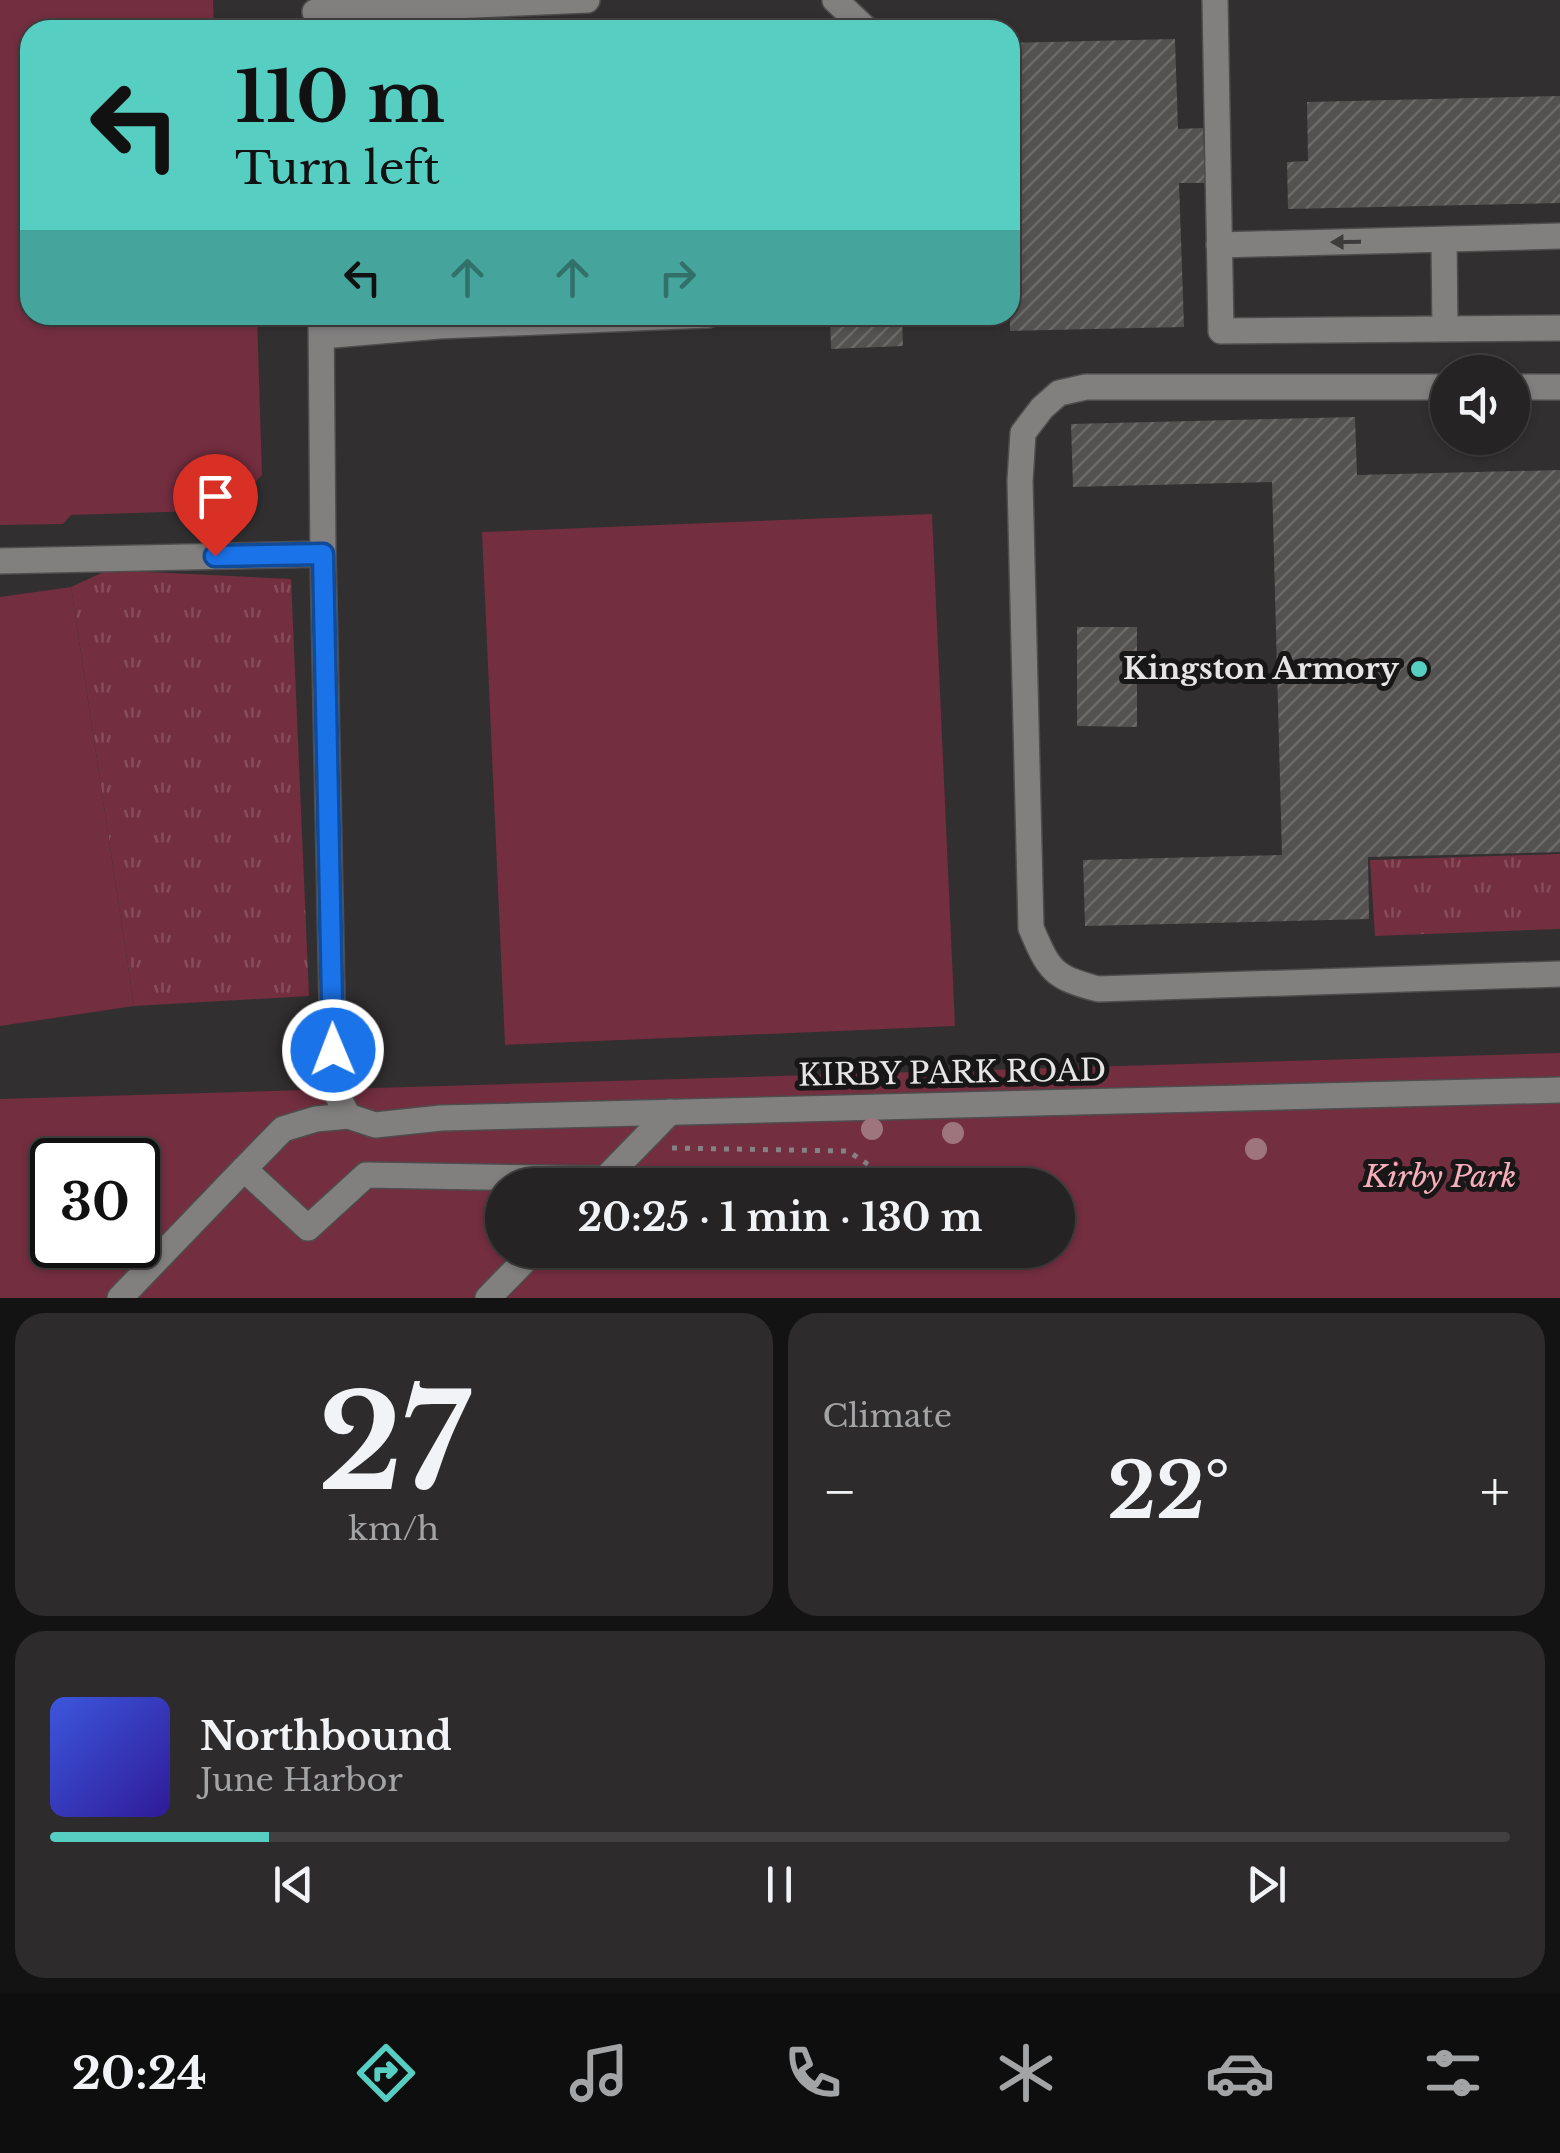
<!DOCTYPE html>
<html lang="en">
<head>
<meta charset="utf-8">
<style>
  body { margin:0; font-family:"Libre Baskerville",serif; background:#2d2b2b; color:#f1f3f6; height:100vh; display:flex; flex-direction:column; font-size:38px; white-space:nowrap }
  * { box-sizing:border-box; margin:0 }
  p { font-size:32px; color:#a3a4a6 }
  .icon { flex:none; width:55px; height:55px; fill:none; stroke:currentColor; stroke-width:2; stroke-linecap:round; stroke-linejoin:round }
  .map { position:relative; height:1298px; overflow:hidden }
  .sheet { display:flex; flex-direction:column; gap:15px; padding:15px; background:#141313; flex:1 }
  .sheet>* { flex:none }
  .guide { position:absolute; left:20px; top:20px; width:1000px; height:305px; border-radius:30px; box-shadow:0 2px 8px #0004,0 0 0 2px #424041; background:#57cec2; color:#111; overflow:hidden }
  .controls { position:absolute; left:1430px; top:355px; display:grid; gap:20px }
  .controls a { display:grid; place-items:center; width:100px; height:100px; border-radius:50%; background:#252323; box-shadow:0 2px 8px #0004,0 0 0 2px #424041; font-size:50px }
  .speed { position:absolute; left:30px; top:1138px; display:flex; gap:20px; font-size:50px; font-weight:700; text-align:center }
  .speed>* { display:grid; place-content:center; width:130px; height:130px; border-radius:50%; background:#252323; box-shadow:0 2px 8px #0004,0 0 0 2px #424041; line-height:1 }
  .speed .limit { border:5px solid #111; border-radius:15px; background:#fff; color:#111 }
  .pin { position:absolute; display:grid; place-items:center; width:85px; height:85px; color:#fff; margin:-102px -42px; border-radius:50% 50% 50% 0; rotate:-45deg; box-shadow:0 0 10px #0007 }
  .pin .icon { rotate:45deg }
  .me { position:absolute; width:110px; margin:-55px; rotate:359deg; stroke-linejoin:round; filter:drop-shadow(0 0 8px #0008) }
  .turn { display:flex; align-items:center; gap:35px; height:210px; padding:0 50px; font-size:45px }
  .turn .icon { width:130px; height:130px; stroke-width:2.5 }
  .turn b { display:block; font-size:70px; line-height:85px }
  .lanes { display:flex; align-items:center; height:95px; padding:0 50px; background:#0003; justify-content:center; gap:50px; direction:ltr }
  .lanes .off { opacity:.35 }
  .big { font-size:75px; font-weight:700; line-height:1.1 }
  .sheet .tile { flex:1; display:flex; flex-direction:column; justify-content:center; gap:15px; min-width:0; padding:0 35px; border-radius:30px; background:#2d2b2b }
  .sheet .dial { align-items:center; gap:0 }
  .dial b { font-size:130px; line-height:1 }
  .song { display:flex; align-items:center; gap:30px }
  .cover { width:120px; height:120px; border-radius:15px; background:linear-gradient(135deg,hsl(230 70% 55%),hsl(250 70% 35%)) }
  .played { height:10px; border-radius:5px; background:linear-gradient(90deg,#57cec2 15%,#424041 15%) }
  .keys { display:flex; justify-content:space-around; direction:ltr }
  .heat { display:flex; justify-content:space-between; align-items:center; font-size:55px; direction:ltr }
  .sheet .tiles { flex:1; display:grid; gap:15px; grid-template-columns:1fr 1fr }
  .tile:last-child { grid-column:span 2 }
  .trip { position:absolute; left:485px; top:1168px; width:590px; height:100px; border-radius:50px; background:#252323; box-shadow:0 2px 8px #0004,0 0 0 2px #424041; font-weight:700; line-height:100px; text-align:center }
  .tabs { display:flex; height:160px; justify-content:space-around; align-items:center; background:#0f0e0e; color:#a3a4a6 }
  .tabs .icon { width:70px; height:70px }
  .tabs .on { color:#57cec2 }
  .tabs b { font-size:45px; color:#f1f3f6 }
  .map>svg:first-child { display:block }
</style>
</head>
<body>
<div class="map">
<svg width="1560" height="1298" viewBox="0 0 1560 1298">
  <defs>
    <pattern id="grass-tufts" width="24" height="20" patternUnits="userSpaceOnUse" patternTransform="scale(2.5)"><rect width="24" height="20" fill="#732e40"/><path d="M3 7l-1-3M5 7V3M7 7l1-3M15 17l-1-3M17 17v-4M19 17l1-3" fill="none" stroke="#874c5b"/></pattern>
    <pattern id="building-hatch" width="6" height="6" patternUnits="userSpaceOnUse" patternTransform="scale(2.5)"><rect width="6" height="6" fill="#545151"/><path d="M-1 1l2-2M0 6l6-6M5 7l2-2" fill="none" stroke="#6d6a6a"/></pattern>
  </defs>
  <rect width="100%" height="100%" fill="#312f2f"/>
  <!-- grass -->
  <g fill="url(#grass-tufts)">
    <polygon points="108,570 291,579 309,996 134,1006 71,587"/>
    <polygon points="1560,854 1560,929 1375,936 1370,860"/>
  </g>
  <!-- park -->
  <g fill="#732e40" fill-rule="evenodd">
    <polygon points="0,0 213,0 214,30 30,30 30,315 257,315 262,475 228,510 71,515 63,524 0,525"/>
    <polygon points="932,514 955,1026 505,1045 482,532"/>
    <polygon points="71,587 134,1006 0,1026 0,597"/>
    <path d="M1560,1053V1298H0V1099ZM52,1160H138V1245H52ZM502,1185H1058V1250H502Z"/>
  </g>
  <!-- building -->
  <g fill="url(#building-hatch)">
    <polygon points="1175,39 1178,129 1203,128 1205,183 1179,183 1184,327 1010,331 1010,43"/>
    <polygon points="1560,96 1560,203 1288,209 1287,162 1308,161 1307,102"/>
    <polygon points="830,315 902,315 903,346 831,349"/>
    <polygon points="1355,417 1357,475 1560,470 1560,852 1368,857 1369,919 1085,926 1083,860 1282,855 1272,482 1073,487 1071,424"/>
    <polygon points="1077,627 1137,627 1137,727 1077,726"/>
  </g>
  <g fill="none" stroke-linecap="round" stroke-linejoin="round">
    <!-- minor casing -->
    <g stroke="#4e4c4d" stroke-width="28">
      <g id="minor">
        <polyline points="835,0 867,30"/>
        <polyline points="1215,0 1221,331 1560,328"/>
        <polyline points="315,12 587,0"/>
        <polyline points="1444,240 1445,328"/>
        <polyline points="1219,245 1560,236"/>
        <polyline points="321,315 323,554 333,1050 332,1085 348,1116"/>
        <polyline points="322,336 439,326 708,315"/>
        <path d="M1448,387H1086L1059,393L1042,408L1023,433L1020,481L1031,928C1049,970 1052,977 1098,989L1560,974"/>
        <polyline points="1512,387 1560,387"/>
        <polyline points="0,561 323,554"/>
        <polyline points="244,1169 283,1129 316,1119 348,1116 375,1125 441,1118 1560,1090"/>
        <polyline points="599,1185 670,1112"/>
        <polyline points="120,1298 244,1169 308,1228 366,1175 604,1179"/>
        <polyline points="488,1298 535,1250"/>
      </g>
    </g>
    <!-- path -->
    <polyline stroke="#848283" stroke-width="5" stroke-dasharray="5 8" stroke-linecap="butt" points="672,1148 848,1151 899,1185"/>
    <!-- minor -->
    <use href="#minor" stroke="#827f7f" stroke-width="25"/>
  </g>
  <!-- trees -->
  <g fill="#9e747d">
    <circle cx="872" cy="1129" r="11"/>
    <circle cx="953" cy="1133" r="11"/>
    <circle cx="1256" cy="1149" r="11"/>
  </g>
  <!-- one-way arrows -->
  <defs><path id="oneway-solid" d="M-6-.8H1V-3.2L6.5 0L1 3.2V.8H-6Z" transform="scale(2.5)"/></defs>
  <use fill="#3d3b3b" href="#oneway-solid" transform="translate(1346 242) rotate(179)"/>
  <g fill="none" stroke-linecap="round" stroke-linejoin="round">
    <!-- route casing -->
    <g stroke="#114b97" stroke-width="25">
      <polyline id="route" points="215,556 323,554 333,1050"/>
    </g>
    <!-- route -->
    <use href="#route" stroke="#1a73e8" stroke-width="18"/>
  </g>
  <!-- markers -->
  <circle fill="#57cec2" stroke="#181717" stroke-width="4" cx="1419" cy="669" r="10"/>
  <g text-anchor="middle" stroke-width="10" stroke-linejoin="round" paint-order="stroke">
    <!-- poi labels -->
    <g font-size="30" font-weight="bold" fill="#e6e4e5" stroke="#181717" text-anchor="end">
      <text x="1399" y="679">Kingston Armory</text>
    </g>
    <!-- street labels -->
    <g font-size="30" fill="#e6e4e5" stroke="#181717">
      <text transform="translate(952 1073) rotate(-1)" y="10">KIRBY PARK ROAD</text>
    </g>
    <!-- park labels -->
    <g font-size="30" font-style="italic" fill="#f8adbc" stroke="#181717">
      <text x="1440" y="1187">Kirby Park</text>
    </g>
  </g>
</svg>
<div class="controls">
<a><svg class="icon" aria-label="sound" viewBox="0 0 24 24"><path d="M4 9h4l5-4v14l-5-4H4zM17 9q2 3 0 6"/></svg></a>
</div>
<div class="speed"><div class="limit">30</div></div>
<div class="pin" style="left:215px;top:556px;background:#d93025"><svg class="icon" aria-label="arrive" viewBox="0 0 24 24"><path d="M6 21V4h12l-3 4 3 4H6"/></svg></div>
<svg class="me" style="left:333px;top:1050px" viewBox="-20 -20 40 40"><circle r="17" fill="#1a73e8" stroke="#fff" stroke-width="3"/><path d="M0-11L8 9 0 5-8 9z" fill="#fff"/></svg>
<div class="trip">20:25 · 1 min · 130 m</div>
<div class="guide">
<div class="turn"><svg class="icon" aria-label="left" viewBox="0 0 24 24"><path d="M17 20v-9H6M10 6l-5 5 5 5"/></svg><div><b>110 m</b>Turn left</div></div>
<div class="lanes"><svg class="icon" aria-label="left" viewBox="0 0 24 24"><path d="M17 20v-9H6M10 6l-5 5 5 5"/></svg><svg class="icon off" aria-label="ahead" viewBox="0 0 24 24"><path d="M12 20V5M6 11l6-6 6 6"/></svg><svg class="icon off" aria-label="ahead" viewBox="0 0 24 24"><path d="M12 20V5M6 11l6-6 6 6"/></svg><svg class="icon off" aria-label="right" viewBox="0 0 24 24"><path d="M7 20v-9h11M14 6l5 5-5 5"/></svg></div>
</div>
</div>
<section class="sheet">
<div class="tiles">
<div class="tile dial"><b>27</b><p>km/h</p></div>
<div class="tile"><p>Climate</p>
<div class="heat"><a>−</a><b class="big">22°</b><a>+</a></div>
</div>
<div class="tile">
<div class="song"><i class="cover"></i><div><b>Northbound</b><p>June Harbor</p></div></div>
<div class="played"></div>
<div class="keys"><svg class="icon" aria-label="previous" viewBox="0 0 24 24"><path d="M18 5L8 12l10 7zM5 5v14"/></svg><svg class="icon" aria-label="pause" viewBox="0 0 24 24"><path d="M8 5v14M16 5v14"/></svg><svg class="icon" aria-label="next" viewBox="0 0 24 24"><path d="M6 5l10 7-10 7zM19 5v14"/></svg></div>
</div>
</div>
</section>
<nav class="tabs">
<b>20:24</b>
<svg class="icon on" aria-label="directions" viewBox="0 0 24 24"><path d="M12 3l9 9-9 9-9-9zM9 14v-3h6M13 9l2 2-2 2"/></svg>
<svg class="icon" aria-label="music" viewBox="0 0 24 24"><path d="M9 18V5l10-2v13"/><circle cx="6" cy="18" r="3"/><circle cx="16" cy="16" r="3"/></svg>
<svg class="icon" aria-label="phone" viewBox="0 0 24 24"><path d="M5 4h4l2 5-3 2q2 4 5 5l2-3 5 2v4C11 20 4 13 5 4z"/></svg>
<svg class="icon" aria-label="climate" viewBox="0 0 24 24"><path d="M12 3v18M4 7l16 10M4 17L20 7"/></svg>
<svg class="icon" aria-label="car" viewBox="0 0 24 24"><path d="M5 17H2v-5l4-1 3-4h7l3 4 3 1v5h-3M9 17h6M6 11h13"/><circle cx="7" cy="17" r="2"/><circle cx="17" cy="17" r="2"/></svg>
<svg class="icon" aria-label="filters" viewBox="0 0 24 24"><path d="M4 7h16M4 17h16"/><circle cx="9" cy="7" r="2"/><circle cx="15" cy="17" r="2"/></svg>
</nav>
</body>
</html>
